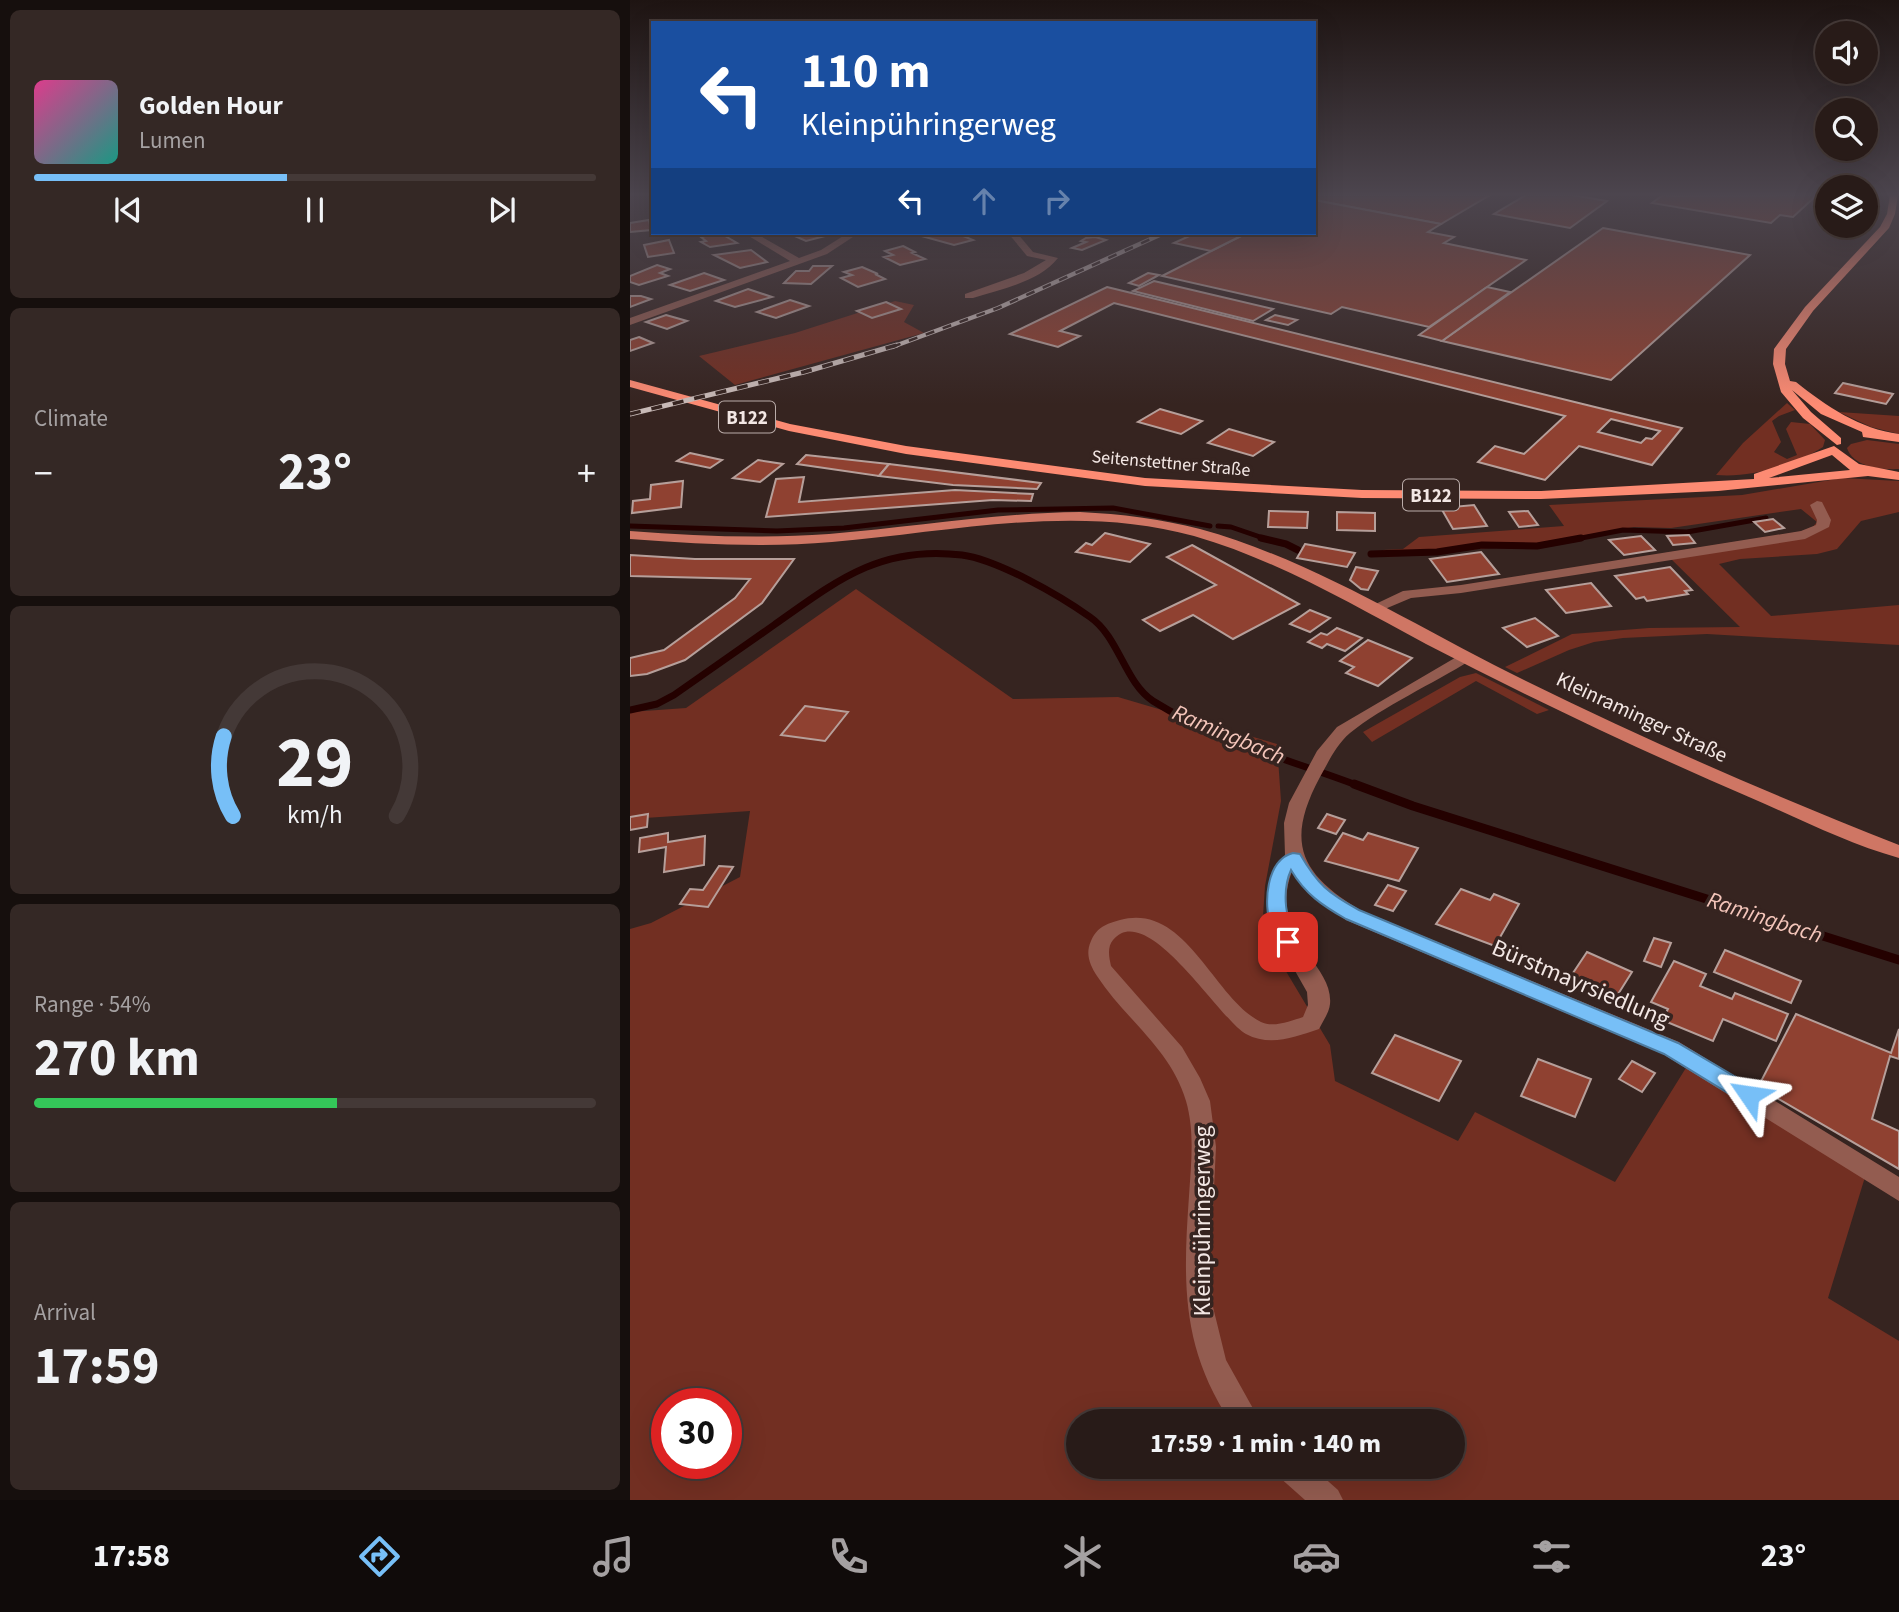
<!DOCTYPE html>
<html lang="en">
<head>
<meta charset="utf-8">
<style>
  body { margin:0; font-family:"Source Sans 3",sans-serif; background:#342825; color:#f1f3f6; height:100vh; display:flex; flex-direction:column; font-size:26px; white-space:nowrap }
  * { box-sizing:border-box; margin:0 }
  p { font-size:23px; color:#a5a1a2 }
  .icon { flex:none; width:38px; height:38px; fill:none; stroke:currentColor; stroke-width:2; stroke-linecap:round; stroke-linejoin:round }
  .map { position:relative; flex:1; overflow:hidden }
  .details { display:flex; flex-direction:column; gap:10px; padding:10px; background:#160f0d; width:630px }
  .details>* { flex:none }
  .banner { position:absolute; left:21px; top:21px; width:665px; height:214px; border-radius:0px; box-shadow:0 7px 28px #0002,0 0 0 2px #443937; background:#1a4fa0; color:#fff; overflow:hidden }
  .controls { position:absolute; left:1185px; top:21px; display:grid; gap:14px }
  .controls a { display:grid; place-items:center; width:63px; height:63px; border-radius:50%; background:#281b18; box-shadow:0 7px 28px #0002,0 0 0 2px #443937; font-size:35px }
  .speed { position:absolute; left:21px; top:1388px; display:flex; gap:14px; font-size:35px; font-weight:700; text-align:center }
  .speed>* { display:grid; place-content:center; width:91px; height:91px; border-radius:50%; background:#281b18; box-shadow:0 7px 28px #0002,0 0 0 2px #443937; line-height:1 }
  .speed .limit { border:10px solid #d22; background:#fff; color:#111 }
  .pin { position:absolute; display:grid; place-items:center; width:60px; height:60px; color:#fff; margin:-30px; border-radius:14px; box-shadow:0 4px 10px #0006 }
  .me { position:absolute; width:77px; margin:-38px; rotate:302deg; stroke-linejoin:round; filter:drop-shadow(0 0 5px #0008) }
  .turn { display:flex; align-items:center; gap:24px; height:147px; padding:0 35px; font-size:32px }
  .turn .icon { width:91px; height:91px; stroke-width:2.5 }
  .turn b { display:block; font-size:49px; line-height:60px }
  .lanes { display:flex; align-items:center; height:66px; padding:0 35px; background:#0003; justify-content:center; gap:35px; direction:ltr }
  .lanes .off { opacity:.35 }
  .big { font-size:52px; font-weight:700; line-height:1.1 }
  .details .card { flex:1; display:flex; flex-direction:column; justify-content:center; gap:10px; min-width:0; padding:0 24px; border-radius:10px; background:#342825 }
  .details .dial { align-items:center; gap:0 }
  .dial svg { height:182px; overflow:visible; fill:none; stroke:#443937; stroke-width:7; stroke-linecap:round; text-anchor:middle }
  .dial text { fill:#f1f3f6; stroke:none }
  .song { display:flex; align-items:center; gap:21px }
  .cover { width:84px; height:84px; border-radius:10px; background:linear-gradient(135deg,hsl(330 70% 55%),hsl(170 70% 35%)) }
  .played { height:7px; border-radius:4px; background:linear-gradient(90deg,#77bff7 45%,#443937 45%) }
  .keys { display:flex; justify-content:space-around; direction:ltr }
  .heat { display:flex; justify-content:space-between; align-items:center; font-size:38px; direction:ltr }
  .charge { height:10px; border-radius:5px; background:linear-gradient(90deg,#34c759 54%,#443937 0) }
  .trip { position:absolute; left:436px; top:1409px; width:399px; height:70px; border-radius:35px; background:#281b18; box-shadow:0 7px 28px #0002,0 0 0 2px #443937; font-weight:700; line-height:70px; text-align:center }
  .tabs { display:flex; height:112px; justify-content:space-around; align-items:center; background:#100b0a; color:#a5a1a2 }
  .tabs .icon { width:49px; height:49px }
  .tabs .on { color:#77bff7 }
  .tabs b { font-size:32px; color:#f1f3f6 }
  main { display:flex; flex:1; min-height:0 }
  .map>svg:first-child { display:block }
</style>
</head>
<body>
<main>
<section class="details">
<div class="card">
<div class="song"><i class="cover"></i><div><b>Golden Hour</b><p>Lumen</p></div></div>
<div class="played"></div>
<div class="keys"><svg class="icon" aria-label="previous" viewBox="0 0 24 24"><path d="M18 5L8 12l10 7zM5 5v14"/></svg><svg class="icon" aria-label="pause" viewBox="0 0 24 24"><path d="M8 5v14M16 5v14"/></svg><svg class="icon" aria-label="next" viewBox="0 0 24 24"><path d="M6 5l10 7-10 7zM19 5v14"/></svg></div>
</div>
<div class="card"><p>Climate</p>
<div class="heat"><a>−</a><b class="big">23°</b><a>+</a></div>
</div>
<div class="card dial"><svg viewBox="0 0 100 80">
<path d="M14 69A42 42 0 1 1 86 69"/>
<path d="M14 69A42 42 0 0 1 10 34" stroke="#77bff7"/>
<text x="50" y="56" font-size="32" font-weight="700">29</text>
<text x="50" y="72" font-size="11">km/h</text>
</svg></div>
<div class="card"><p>Range · 54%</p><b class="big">270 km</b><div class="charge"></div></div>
<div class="card"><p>Arrival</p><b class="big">17:59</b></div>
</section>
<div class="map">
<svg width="1269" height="1500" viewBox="0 0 1269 1500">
  <rect width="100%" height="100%" fill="#362420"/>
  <!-- green -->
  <g fill="#722f22" fill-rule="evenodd">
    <polygon points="265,301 284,305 274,322 294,333 105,385 69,356 165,333"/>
    <path d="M1157,403L1165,410L1149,416L1142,421L1151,442L1144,452L1157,459L1167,455L1156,429L1161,422L1180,424L1195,440L1193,447C1164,466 1121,478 1086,475L1113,443Z"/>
    <polygon points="1209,412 1269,416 1269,434 1241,427"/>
    <path d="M1237,440L1269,444V469C1252,470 1223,467 1217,448L1221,444Z"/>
    <polygon points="1212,478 1269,481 1269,512 1231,521 1207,549 1187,554 1110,559 1089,564 1141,616 1269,605 1269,645 1077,634 993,638 964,642 939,650 887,673 875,667 942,634 1019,628 1110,627 1035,553 1169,532 1182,528 1187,522 1171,509 1041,528 1004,527 904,544 756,557 753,550 773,549 789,537 934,526 919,505 1112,495"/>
    <path d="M226,589L383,699L488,697L647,744L651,801L635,886L632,931L700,1045L705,1081L828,1141L845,1112L985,1182L1059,1063L1235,1177L1198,1298L1269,1341V1500H0V929L21,923L110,877L120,811L0,819V712L56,708ZM37,1404H96V1463H37ZM448,1421H822V1466H448Z"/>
    <polygon points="846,673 919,710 907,714 846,681 742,742 733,732 830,677"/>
  </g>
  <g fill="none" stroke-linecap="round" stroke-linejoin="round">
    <!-- stream-far2 -->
    <g stroke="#240100" stroke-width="5">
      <polyline points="0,526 147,531 214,528 368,510 483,508 580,526"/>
      <polyline points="588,526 601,527 639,540"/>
      <polyline points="941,540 993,530 1057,532 1136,518"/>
    </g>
    <!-- stream-far1 -->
    <g stroke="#240100" stroke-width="7">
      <polyline points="631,538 656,544 668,550"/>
      <polyline points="741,554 807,552 852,545 907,546 951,538"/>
      <path d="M0,710L27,704L44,695C77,672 111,648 144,625C206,581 250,545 332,555C368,560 429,595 460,617C489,637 495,683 523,701C585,740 660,760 729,786"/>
    </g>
    <!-- stream -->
    <polyline stroke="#240100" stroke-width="9" points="724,784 783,806 1269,960"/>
  </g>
  <!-- building -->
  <g fill="#8f4131" stroke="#b69f9a" stroke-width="2" fill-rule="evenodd">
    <polygon points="684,195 860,195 811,224 684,200"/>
    <polygon points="896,195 942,195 977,201 940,228 864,214"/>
    <polygon points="1033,195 1044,196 1187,195 1163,217 1150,215 1141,223 1022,203"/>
    <polygon points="684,200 811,224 798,232 824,237 814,243 896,260 799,327 712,307 701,314 532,276 617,233 684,233"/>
    <polygon points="19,220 21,230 0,232 0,223"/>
    <polygon points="973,228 1120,255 981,380 812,341"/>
    <polygon points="90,233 107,243 80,247 71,242 76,241 71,237"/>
    <polygon points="158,233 194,233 199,235 176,241"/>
    <polygon points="309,233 326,233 343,240 324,245 295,237"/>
    <polygon points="566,233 617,233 581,251 544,243"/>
    <polygon points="465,237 476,240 452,250 442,248 456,242 451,241 456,238"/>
    <polygon points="39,240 44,253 18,257 14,245"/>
    <polygon points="273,246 285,252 282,253 295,259 270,265 254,257 263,255 255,251"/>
    <polygon points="121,250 137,262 110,268 84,255"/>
    <polygon points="27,265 40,269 30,273 38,276 9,285 0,282 0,276"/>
    <polygon points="183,266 202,266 181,284 154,283 166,271 179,271"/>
    <polygon points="232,267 248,274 245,274 255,279 228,287 211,278 222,275 214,272"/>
    <polygon points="74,273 94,280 60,291 40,285"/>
    <polygon points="518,273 529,275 509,286 499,283"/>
    <polygon points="524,281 643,309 623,321 503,291"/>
    <path d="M477,287L969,408L1052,428L1022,465L949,446L915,480L848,462L865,446L894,454L935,416L484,303L430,331L450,336L428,347L380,334ZM981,419L1030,431L1022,439L1016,438L1011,443L968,432Z"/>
    <polygon points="857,287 880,292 812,341 789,335"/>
    <polygon points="118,289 142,297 105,307 86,301"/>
    <polygon points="0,296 11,296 21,299 0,307"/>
    <polygon points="160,300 179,306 146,318 127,312"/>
    <polygon points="256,302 271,309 242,318 227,311"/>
    <polygon points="36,315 57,321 37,329 16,322"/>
    <polygon points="645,315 667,320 658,325 636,320"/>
    <polygon points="9,337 23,343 0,351 0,340"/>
    <polygon points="1213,383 1263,394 1256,404 1205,393"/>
    <polygon points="530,409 572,421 551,434 508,422"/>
    <polygon points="599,429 644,442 623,456 578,443"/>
    <polygon points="60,453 92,460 80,468 47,461"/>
    <polygon points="176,455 259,464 249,476 167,464"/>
    <polygon points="128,460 153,464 130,482 103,478"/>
    <polygon points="259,464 411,483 407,489 323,485 249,476"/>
    <polygon points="174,477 169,502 325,490 403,494 401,501 363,500 136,517 146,479"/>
    <polygon points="53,481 51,507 2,513 3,501 20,499 21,485"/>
    <polygon points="844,505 857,526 823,529 811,508"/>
    <polygon points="639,511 678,512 677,528 638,527"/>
    <polygon points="898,511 908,525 889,527 879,512"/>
    <polygon points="707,512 745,513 745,531 707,530"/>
    <polygon points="1143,519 1154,528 1135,532 1124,522"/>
    <polygon points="475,533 520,544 500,562 446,552 456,543 462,545"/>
    <polygon points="1059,535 1065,543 1043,545 1037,536"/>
    <polygon points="1011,536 1025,550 994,555 979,540"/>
    <polygon points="675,544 725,553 717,567 667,558"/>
    <polygon points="562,545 669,604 603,639 563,615 530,631 513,620 586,585 537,557"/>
    <polygon points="851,552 869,574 817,582 800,559"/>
    <polygon points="0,555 65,559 164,559 132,603 55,660 17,674 0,676 0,658 34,650 105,598 120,579 0,576"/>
    <polygon points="726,567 748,571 738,590 731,589 720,580"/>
    <polygon points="1040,567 1062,590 1055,591 1058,594 1017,601 1014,597 1006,599 985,576"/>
    <polygon points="961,583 981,606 936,613 916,590"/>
    <polygon points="680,610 700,618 680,632 660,624"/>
    <polygon points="905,618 928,636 897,647 873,628"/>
    <polygon points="707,628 732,638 715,651 697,644 692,648 678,642 691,633 697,635"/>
    <polygon points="738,640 782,658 748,686 716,673 724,667 710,661"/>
    <polygon points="175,706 218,712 195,741 151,735"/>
    <polygon points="18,814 17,827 0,830 0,817"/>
    <polygon points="697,814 715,820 706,834 688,828"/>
    <polygon points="38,833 38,842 75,836 74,865 34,872 36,847 9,852 10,838"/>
    <polygon points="713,833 733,840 738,833 788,848 769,881 695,861"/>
    <polygon points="89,866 103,867 78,907 50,904 60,889 73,890"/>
    <polygon points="758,885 776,891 763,911 745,905"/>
    <polygon points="831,889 860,900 864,894 889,904 865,946 806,924"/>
    <polygon points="1024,938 1041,943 1031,967 1014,961"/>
    <polygon points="1095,950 1171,981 1161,1003 1084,972"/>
    <polygon points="957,952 1002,972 985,999 939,979"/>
    <polygon points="1044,961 1076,974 1070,986 1102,999 1105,993 1158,1014 1146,1041 1093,1019 1083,1041 1032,1020 1038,1009 1021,1002"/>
    <polygon points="1166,1014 1261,1053 1269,1029 1269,1059 1260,1056 1242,1119 1269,1131 1269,1169 1128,1087"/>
    <polygon points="765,1035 831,1061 809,1101 742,1073"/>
    <polygon points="908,1059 961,1079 945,1117 891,1096"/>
    <polygon points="1002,1061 1025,1073 1012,1092 989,1079"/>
  </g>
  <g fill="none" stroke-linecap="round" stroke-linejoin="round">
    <!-- street -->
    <g fill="#935c50" fill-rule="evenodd">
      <polygon points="114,233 125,233 169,258 191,250 218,233 229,233 197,254 0,325 0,318 160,261"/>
      <path d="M378,233H387L403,252L428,258C409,282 371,289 343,298H335V294L394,273L416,260L397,256Z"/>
      <polygon points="1187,501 1192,502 1201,520 1199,527 1175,539 831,593 781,598 743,614 735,609 773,591 831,585 1171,531 1186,525 1187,520 1180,505"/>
      <path d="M835,652L841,654L843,657L841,660C804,683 752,707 720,733C706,745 699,761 690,777C655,842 670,874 730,910L1049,1042L1269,1177V1201L1033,1054L716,920L679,894L662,871C637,937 704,963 700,1004C699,1013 693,1021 689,1029C665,1037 640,1047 616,1034C589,1019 517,899 483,940C477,947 479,957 481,966L552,1047L570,1078L580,1101L586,1147L581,1248L583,1307L596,1360L630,1421H600C551,1347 553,1281 559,1196C561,1164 565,1132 556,1101C541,1049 495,1019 467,976C460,965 455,954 461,941C467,927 476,924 490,920C556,902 583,998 631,1022C643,1028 661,1021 673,1017L678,1005L677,992L643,932L637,904L641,874L655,855L654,823L659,803L687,751L707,727Z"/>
      <polygon points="644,1466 681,1466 708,1490 713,1500 675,1500 648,1476"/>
    </g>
    <!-- secondary -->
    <path fill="#cf7664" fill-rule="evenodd" d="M450,512C491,514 531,519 570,529C686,561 789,629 896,681C1018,741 1142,795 1269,845V858C1218,844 1168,818 1119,797C1010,750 902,699 796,644C721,604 647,560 564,536C445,503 323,532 202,542C135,548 67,544 0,539V531C66,536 132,539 199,534C283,527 365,513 450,512Z"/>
    <!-- primary -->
    <g fill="#fd8b73" fill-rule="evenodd">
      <path d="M1260,195H1268L1265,214L1259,228L1183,311L1156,349L1155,364L1160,381L1166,382C1196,406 1230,429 1269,434V442L1233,437L1232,432L1191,414L1162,390L1181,412L1211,438V444L1207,445L1173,418L1151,392L1143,364L1144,349L1175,307L1250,227L1257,214Z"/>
      <path d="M0,380L160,424L276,446L515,478L732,490L911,491L1124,479V474L1204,446L1229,464L1269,472V480L1238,476L1088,491L911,499L732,498L515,486L276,454L159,431L0,387ZM1202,455L1220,470L1139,478Z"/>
    </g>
    <!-- rail-far1 casing -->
    <g stroke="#c8bab7" stroke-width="4.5">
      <polyline id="rail-far1" points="262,347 368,308 534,233"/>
    </g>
    <!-- rail casing -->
    <g stroke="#c8bab7" stroke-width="5">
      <polyline id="rail" points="0,414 174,372 267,345"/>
    </g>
    <!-- rail-far1 -->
    <use href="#rail-far1" stroke="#362420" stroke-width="2.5" stroke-dasharray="9" stroke-linecap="butt"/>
    <!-- rail -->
    <use href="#rail" stroke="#362420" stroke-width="3.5" stroke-dasharray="11" stroke-linecap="butt"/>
  </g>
  <!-- sky -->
  <linearGradient id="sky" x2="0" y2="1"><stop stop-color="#1e1412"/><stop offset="0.48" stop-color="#4c454e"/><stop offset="1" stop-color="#4c454e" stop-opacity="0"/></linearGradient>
  <rect width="1269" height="405" fill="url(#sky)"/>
  <!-- route -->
  <path fill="#77bff7" stroke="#4d7ca1" stroke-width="2" d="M663,853L670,854C688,885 698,893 729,910L1048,1043L1126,1089L1129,1095L1126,1101L1119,1103L1111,1101L1034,1054L716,919C693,906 675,894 661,870C651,892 656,922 667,942L665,947H651C648,940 643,933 641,927C633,904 636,860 663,853Z"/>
  <g text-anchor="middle" stroke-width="7" stroke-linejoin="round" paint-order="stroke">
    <!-- far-street labels -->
    <g font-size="18" fill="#f3e7e4" stroke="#362420">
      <text transform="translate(541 463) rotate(5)" y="6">Seitenstettner Straße</text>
    </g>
    <!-- shield labels -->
    <g fill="#362420" stroke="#baaca9" stroke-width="2">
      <rect x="89" y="401.5" width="56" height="31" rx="5"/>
      <rect x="773" y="479.5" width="56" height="31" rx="5"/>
    </g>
    <g font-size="19" font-weight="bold" fill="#f3e7e4">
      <text x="117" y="424">B122</text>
      <text x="801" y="502">B122</text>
    </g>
    <!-- street labels -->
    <g font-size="21" fill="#f3e7e4" stroke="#362420">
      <text transform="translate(1012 717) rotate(25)" y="7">Kleinraminger Straße</text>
    </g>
    <!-- water labels -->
    <g font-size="23" font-style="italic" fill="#f4c5ba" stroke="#362420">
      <text transform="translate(599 734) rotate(23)" y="8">Ramingbach</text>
      <text transform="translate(1135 917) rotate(18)" y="8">Ramingbach</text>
    </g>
    <!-- near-street labels -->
    <g font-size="24" fill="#f3e7e4" stroke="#362420">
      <text transform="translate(951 983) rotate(23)" y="8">Bürstmayrsiedlung</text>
      <text transform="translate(572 1221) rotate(-90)" y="8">Kleinpühringerweg</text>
    </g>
  </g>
</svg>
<div class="controls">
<a><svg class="icon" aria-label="sound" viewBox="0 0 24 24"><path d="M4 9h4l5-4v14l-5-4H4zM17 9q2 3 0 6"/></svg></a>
<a><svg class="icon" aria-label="search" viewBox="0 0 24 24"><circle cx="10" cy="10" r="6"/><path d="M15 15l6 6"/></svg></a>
<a><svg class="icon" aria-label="layers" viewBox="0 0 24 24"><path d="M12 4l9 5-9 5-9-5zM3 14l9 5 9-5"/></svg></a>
</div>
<div class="speed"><div class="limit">30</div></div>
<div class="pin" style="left:658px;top:942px;background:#d93025"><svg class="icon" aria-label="arrive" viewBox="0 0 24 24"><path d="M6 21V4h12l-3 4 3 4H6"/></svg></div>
<svg class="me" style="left:1119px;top:1095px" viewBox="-20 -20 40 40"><path d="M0-17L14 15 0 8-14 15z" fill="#77bff7" stroke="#fff" stroke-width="4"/></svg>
<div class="trip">17:59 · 1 min · 140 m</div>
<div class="banner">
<div class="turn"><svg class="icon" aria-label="left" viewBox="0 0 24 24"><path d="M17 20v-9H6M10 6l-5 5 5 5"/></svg><div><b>110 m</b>Kleinpühringerweg</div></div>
<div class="lanes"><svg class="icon" aria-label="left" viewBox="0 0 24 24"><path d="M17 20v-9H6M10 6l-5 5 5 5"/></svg><svg class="icon off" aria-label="ahead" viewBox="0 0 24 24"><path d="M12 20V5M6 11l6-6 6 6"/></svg><svg class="icon off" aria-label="right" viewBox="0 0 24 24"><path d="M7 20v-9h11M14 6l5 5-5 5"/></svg></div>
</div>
</div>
</main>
<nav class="tabs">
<b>17:58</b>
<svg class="icon on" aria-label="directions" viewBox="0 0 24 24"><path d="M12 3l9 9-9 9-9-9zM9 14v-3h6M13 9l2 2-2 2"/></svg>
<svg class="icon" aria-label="music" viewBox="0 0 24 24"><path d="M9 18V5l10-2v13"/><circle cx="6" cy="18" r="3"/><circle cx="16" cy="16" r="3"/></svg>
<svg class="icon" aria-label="phone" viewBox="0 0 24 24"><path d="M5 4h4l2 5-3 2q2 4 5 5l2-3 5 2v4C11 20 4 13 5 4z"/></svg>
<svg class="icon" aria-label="climate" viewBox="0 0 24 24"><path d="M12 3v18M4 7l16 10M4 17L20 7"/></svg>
<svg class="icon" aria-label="car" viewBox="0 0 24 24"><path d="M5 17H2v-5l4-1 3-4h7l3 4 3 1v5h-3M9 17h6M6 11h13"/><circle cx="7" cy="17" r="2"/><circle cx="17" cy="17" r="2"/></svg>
<svg class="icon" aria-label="filters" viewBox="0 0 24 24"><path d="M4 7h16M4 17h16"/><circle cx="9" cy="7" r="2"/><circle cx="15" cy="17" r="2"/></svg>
<b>23°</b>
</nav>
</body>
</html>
